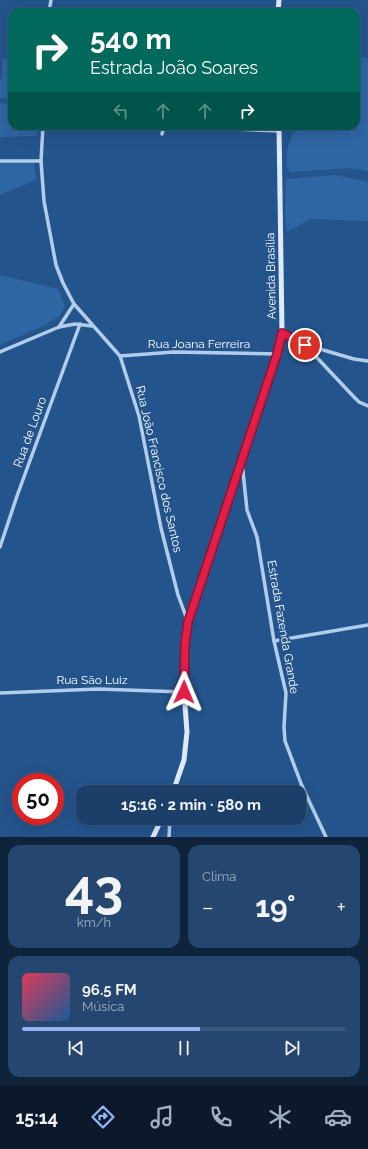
<!DOCTYPE html>
<html lang="pt">
<head>
<meta charset="utf-8">
<style>
  body { margin:0; font-family:Raleway,sans-serif; background:#24466f; color:#f1f3f6; height:100vh; display:flex; flex-direction:column; font-size:15px; white-space:nowrap }
  * { box-sizing:border-box; margin:0 }
  p { font-size:13px; color:#a0afc0 }
  .icon { flex:none; width:22px; height:22px; fill:none; stroke:currentColor; stroke-width:2; stroke-linecap:round; stroke-linejoin:round }
  .map { position:relative; height:837px; overflow:hidden }
  .drawer { display:flex; flex-direction:column; gap:8px; padding:8px; background:#0f233a; flex:1 }
  .drawer>* { flex:none }
  .hud { position:absolute; left:8px; top:8px; width:352px; height:122px; border-radius:12px; box-shadow:0 4px 16px #0002,0 0 0 1px #39587d; background:#00695c; color:#fff; overflow:hidden }
  .speed { position:absolute; left:12px; top:773px; display:flex; gap:8px; font-size:20px; font-weight:700; text-align:center }
  .speed>* { display:grid; place-content:center; width:52px; height:52px; border-radius:50%; background:#1b3f69; box-shadow:0 4px 16px #0002,0 0 0 1px #39587d; line-height:1 }
  .speed .limit { border:6px solid #d22; background:#fff; color:#111 }
  .pin { position:absolute; display:grid; place-items:center; width:34px; height:34px; color:#fff; margin:-17px; border:2px solid #fff; border-radius:50%; box-shadow:0 1px 4px #0007 }
  .me { position:absolute; width:44px; margin:-22px; rotate:1deg; stroke-linejoin:round; filter:drop-shadow(0 0 3px #0008) }
  .turn { display:flex; align-items:center; gap:14px; height:84px; padding:0 16px; font-size:18px }
  .turn .icon { width:52px; height:52px; stroke-width:2.5 }
  .turn b { display:block; font-size:28px; line-height:34px }
  .lanes { display:flex; align-items:center; height:38px; padding:0 16px; background:#0003; justify-content:center; gap:20px; direction:ltr }
  .lanes .off { opacity:.35 }
  .big { font-size:30px; font-weight:700; line-height:1.1 }
  .drawer .tile { flex:1; display:flex; flex-direction:column; justify-content:center; gap:6px; min-width:0; padding:0 14px; border-radius:12px; background:#24466f }
  .drawer .dial { align-items:center; gap:0 }
  .dial b { font-size:52px; line-height:1 }
  .song { display:flex; align-items:center; gap:12px }
  .cover { width:48px; height:48px; border-radius:6px; background:linear-gradient(135deg,hsl(350 70% 55%),hsl(210 70% 35%)) }
  .played { height:4px; border-radius:2px; background:linear-gradient(90deg,#95b2f1 55%,#39587d 55%) }
  .keys { display:flex; justify-content:space-around; direction:ltr }
  .heat { display:flex; justify-content:space-between; align-items:center; font-size:22px; direction:ltr }
  .drawer .tiles { flex:1; display:grid; gap:8px; grid-template-columns:1fr 1fr }
  .tile:last-child { grid-column:span 2 }
  .trip { position:absolute; left:76px; top:785px; width:230px; height:40px; border-radius:12px; background:#1b3f69; box-shadow:0 4px 16px #0002,0 0 0 1px #39587d; font-weight:700; line-height:40px; text-align:center }
  .tab-bar { display:flex; height:64px; justify-content:space-around; align-items:center; background:#0b192a; color:#a0afc0 }
  .tab-bar .icon { width:28px; height:28px }
  .tab-bar .selected { color:#95b2f1 }
  .tab-bar b { font-size:18px; color:#f1f3f6 }
  .map>svg:first-child { display:block }
</style>
</head>
<body>
<div class="map">
<svg width="368" height="837" viewBox="0 0 368 837">
  <rect width="100%" height="100%" fill="#24548c"/>
  <!-- green -->
  <g fill="#2e66a4">
    <polygon points="356,57 368,58 368,171 349,168 291,172 287,169 287,151 292,135 304,126 356,126"/>
    <polygon points="3,58 12,59 12,100 0,98 0,79 2,79"/>
    <polygon points="0,103 12,104 12,126 37,126 37,136 0,137"/>
    <polygon points="0,162 34,162 36,180 0,195"/>
    <polygon points="336,175 368,182 368,221 311,219 287,232 285,217 286,179"/>
    <polygon points="0,276 9,277 58,289 65,306 59,316 45,325 0,345"/>
  </g>
  <g fill="none" stroke-linecap="round" stroke-linejoin="round">
    <!-- minor -->
    <g stroke="#b2cdeb" stroke-width="3.5">
      <polyline points="49,12 51,0"/>
      <polyline points="43,126 41,161 44,201 56,265 63,283 74,304 120,356 139,416 161,528 178,595 188,622"/>
      <polyline points="164,126 279,131"/>
      <polyline points="162,134 164,126"/>
      <polyline points="0,161 41,161"/>
      <polyline points="59,327 75,324 92,326"/>
      <polyline points="282,333 305,345 354,397 359,402 368,406"/>
      <polyline points="306,345 354,359 368,361"/>
      <polyline points="0,352 59,327 74,304"/>
      <polyline points="120,356 174,352 277,354"/>
      <polyline points="242,462 247,510 257,537 274,641 286,693 284,727 285,741 302,786 326,837"/>
      <polyline points="0,547 17,496 80,324"/>
      <polyline points="274,641 368,625"/>
      <polyline points="0,693 98,689 184,692"/>
      <polyline points="278,792 302,786"/>
      <polyline points="169,837 170,818"/>
    </g>
    <!-- secondary -->
    <g stroke="#ddeaf9" stroke-width="5">
      <polyline points="278,12 279,0"/>
      <polyline points="173,792 184,760 187,732 184,692 185,644 188,622 277,354 282,333 279,126"/>
      <polyline points="153,837 162,818"/>
    </g>
  </g>
  <g fill="none" stroke-linecap="round" stroke-linejoin="round">
    <!-- route casing -->
    <g stroke="#92132f" stroke-width="10">
      <polyline id="route" points="184,692 185,644 188,622 277,354 282,333 305,345"/>
    </g>
    <!-- route -->
    <use href="#route" stroke="#e11d48" stroke-width="7"/>
  </g>
  <g text-anchor="middle" stroke-width="4" stroke-linejoin="round" paint-order="stroke">
    <!-- street labels -->
    <g font-size="12" fill="#fff" stroke="#24548c">
      <text transform="translate(271 276) rotate(-91)" y="4">Avenida Brasília</text>
      <text x="199" y="348">Rua Joana Ferreira</text>
      <text transform="translate(30 432) rotate(-70)" y="4">Rua de Louro</text>
      <text transform="translate(159 469) rotate(77)" y="4">Rua João Francisco dos Santos</text>
      <text transform="translate(283 627) rotate(80)" y="4">Estrada Fazenda Grande</text>
      <text x="92" y="684">Rua São Luiz</text>
    </g>
  </g>
</svg>
<div class="speed"><div class="limit">50</div></div>
<div class="pin" style="left:305px;top:345px;background:#d93025"><svg class="icon" aria-label="arrive" viewBox="0 0 24 24"><path d="M6 21V4h12l-3 4 3 4H6"/></svg></div>
<svg class="me" style="left:184px;top:692px" viewBox="-20 -20 40 40"><path d="M0-17L14 15 0 8-14 15z" fill="#e11d48" stroke="#fff" stroke-width="4"/></svg>
<div class="trip">15:16 · 2 min · 580 m</div>
<div class="hud">
<div class="turn"><svg class="icon" aria-label="right" viewBox="0 0 24 24"><path d="M7 20v-9h11M14 6l5 5-5 5"/></svg><div><b>540 m</b>Estrada João Soares</div></div>
<div class="lanes"><svg class="icon off" aria-label="left" viewBox="0 0 24 24"><path d="M17 20v-9H6M10 6l-5 5 5 5"/></svg><svg class="icon off" aria-label="ahead" viewBox="0 0 24 24"><path d="M12 20V5M6 11l6-6 6 6"/></svg><svg class="icon off" aria-label="ahead" viewBox="0 0 24 24"><path d="M12 20V5M6 11l6-6 6 6"/></svg><svg class="icon" aria-label="right" viewBox="0 0 24 24"><path d="M7 20v-9h11M14 6l5 5-5 5"/></svg></div>
</div>
</div>
<section class="drawer">
<div class="tiles">
<div class="tile dial"><b>43</b><p>km/h</p></div>
<div class="tile"><p>Clima</p>
<div class="heat"><a>−</a><b class="big">19°</b><a>+</a></div>
</div>
<div class="tile">
<div class="song"><i class="cover"></i><div><b>96.5 FM</b><p>Música</p></div></div>
<div class="played"></div>
<div class="keys"><svg class="icon" aria-label="previous" viewBox="0 0 24 24"><path d="M18 5L8 12l10 7zM5 5v14"/></svg><svg class="icon" aria-label="pause" viewBox="0 0 24 24"><path d="M8 5v14M16 5v14"/></svg><svg class="icon" aria-label="next" viewBox="0 0 24 24"><path d="M6 5l10 7-10 7zM19 5v14"/></svg></div>
</div>
</div>
</section>
<nav class="tab-bar">
<b>15:14</b>
<svg class="icon selected" aria-label="directions" viewBox="0 0 24 24"><path d="M12 3l9 9-9 9-9-9zM9 14v-3h6M13 9l2 2-2 2"/></svg>
<svg class="icon" aria-label="music" viewBox="0 0 24 24"><path d="M9 18V5l10-2v13"/><circle cx="6" cy="18" r="3"/><circle cx="16" cy="16" r="3"/></svg>
<svg class="icon" aria-label="phone" viewBox="0 0 24 24"><path d="M5 4h4l2 5-3 2q2 4 5 5l2-3 5 2v4C11 20 4 13 5 4z"/></svg>
<svg class="icon" aria-label="climate" viewBox="0 0 24 24"><path d="M12 3v18M4 7l16 10M4 17L20 7"/></svg>
<svg class="icon" aria-label="car" viewBox="0 0 24 24"><path d="M5 17H2v-5l4-1 3-4h7l3 4 3 1v5h-3M9 17h6M6 11h13"/><circle cx="7" cy="17" r="2"/><circle cx="17" cy="17" r="2"/></svg>
</nav>
</body>
</html>
